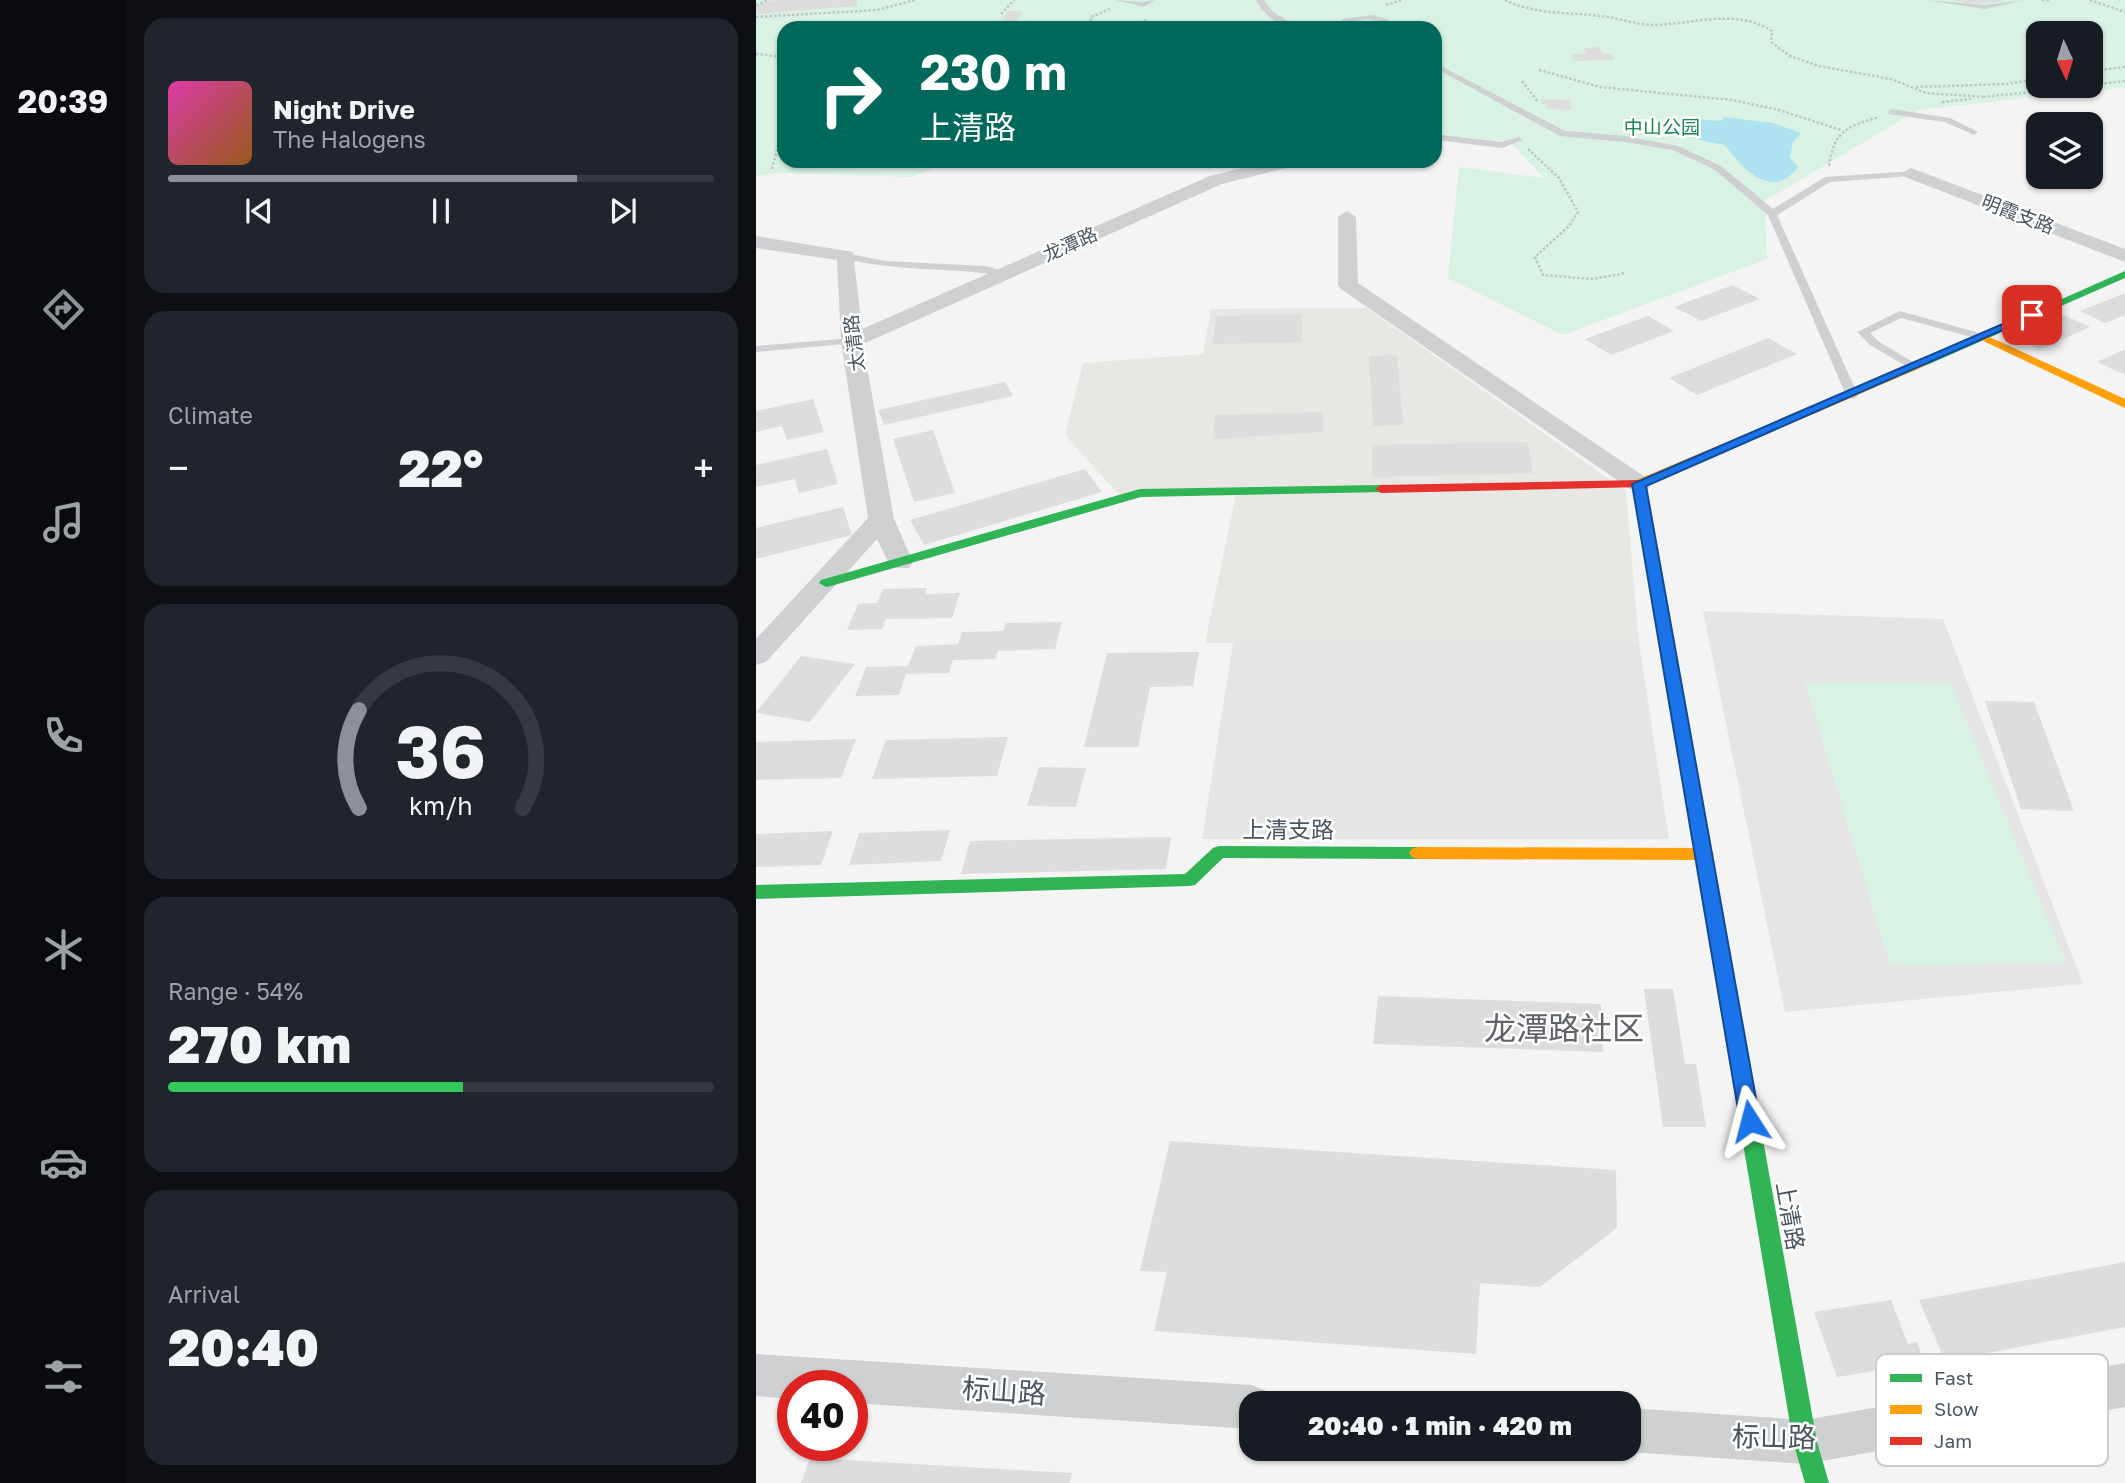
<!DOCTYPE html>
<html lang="en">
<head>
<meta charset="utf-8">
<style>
  body { margin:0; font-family:"Golos Text","Noto Sans SC",sans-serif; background:#20242c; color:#f1f3f6; height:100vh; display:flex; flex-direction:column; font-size:26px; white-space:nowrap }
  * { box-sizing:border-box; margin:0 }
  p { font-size:23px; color:#9ea1a6 }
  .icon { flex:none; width:38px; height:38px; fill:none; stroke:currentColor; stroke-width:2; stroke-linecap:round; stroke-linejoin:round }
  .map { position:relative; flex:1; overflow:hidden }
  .sheet { display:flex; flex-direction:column; gap:18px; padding:18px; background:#0d0f14; width:630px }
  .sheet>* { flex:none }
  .guide { position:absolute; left:21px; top:21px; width:665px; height:147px; border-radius:21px; box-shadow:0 2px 5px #0004; background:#00695c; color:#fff; overflow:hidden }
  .needle { width:46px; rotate:176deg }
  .controls { position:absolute; left:1270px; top:21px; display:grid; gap:14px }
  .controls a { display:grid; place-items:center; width:77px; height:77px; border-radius:14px; background:#171b24; box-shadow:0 2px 5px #0004; font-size:35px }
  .speed { position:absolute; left:21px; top:1370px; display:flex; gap:14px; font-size:35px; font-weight:700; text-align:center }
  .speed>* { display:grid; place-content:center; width:91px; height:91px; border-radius:50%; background:#171b24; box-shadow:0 2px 5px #0004; line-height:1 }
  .speed .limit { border:10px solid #d22; background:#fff; color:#111 }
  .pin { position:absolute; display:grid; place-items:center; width:60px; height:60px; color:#fff; margin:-30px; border-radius:14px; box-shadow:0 4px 10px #0006 }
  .me { position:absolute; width:77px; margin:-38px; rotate:351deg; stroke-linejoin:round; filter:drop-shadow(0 0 5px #0008) }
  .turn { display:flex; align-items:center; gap:24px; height:147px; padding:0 28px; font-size:32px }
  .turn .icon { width:91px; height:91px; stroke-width:2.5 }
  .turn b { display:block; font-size:49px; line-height:60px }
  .big { font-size:52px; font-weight:800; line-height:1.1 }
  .sheet .widget { flex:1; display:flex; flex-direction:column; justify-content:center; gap:10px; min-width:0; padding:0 24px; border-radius:21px; background:#20242c }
  .sheet .dial { align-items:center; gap:0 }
  .dial svg { height:182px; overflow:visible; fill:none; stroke:#363941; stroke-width:7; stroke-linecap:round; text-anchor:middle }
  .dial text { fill:#f1f3f6; stroke:none }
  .song { display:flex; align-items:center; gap:21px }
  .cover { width:84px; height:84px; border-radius:10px; background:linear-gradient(135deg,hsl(320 70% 55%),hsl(30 70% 35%)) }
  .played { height:7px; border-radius:4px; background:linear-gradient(90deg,#8c9099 75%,#363941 75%) }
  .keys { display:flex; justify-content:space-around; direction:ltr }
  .heat { display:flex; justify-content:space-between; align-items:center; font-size:38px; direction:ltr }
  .charge { height:10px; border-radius:5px; background:linear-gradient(90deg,#34c759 54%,#363941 0) }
  .trip { position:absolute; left:483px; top:1391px; width:402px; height:70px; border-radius:21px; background:#171b24; box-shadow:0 2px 5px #0004; font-weight:800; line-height:70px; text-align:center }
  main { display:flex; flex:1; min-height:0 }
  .tab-bar { display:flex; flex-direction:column; width:126px; justify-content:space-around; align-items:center; background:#090b0e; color:#9ea1a6 }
  .tab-bar .icon { width:49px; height:49px }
  .tab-bar .active { color:#8c9099 }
  .tab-bar b { font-size:32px; color:#f1f3f6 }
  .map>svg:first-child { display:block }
</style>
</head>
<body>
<main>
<nav class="tab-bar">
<b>20:39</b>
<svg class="icon active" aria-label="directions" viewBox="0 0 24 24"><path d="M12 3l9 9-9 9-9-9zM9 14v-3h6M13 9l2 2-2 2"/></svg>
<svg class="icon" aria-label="music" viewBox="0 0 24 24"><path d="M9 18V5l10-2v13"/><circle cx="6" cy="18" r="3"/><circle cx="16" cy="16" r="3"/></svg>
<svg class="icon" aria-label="phone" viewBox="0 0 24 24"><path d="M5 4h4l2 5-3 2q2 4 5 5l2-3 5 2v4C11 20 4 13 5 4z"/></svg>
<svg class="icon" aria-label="climate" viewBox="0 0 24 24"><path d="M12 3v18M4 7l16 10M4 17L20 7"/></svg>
<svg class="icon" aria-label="car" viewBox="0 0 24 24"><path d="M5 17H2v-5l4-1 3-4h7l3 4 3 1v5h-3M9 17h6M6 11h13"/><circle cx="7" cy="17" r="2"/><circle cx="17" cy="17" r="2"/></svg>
<svg class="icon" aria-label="filters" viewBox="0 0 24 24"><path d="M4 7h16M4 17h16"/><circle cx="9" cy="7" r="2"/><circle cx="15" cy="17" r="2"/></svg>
</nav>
<section class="sheet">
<div class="widget">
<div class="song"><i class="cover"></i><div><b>Night Drive</b><p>The Halogens</p></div></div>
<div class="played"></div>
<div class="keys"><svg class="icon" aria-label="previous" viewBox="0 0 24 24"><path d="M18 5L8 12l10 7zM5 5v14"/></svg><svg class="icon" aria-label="pause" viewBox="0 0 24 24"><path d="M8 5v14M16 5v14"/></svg><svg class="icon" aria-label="next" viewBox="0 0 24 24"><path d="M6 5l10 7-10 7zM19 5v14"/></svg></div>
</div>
<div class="widget"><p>Climate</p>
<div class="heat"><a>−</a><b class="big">22°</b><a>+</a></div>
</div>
<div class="widget dial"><svg viewBox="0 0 100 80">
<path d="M14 69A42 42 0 1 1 86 69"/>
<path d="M14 69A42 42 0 0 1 14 26" stroke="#8c9099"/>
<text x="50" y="56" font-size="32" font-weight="700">36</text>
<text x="50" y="72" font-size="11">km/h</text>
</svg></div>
<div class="widget"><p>Range · 54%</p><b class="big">270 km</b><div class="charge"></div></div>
<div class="widget"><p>Arrival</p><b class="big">20:40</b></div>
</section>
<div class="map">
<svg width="1369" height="1483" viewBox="0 0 1369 1483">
  <rect width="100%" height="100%" fill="#f4f4f4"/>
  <!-- commercial -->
  <polygon fill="#e8e7e3" points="611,308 870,491 883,643 449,643 480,494 365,497 309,435 327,363 447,354 455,309"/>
  <!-- education -->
  <g fill="#e6e5e6">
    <polygon points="947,611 1187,619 1327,984 1029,1012"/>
    <polygon points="477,643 883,643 913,839 446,839"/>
  </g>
  <!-- green -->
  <g fill="#d9f2e3" fill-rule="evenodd">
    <path d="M0,0H1369V87L1162,110L1009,201L1011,259L807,335L692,278L703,167L788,178L754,142L679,134V28H28V161H199L155,177L25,173L0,176ZM1283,33H1335V86H1283Z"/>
    <polygon points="1194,682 1310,963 1134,966 1049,683"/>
  </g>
  <!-- water -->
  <path fill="#aee2f0" d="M968,117L1017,123L1045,133L1037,142L1034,157L1042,167C1017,202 985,168 969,145L943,140L922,128L935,119L965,121Z"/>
  <!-- building -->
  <g fill="#ddddde">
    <polygon points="19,0 101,0 101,6 0,14 0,6"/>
    <polygon points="1196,0 1246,0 1246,2 1212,3"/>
    <polygon points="251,11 266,11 261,22 246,23"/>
    <polygon points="843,47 846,54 855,53 858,60 817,61 815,54 830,54 828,48"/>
    <polygon points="785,99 815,100 815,110 791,109 791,104 785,104"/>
    <polygon points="977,285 1004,299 945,321 918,307"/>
    <polygon points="1369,293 1369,315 1349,323 1324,311"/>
    <polygon points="546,314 546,342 457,344 460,316"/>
    <polygon points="1308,315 1334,327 1283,350 1257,337"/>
    <polygon points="892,316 918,331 855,355 829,339"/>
    <polygon points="1012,338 1041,354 941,395 913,378"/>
    <polygon points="1369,349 1369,375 1341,362"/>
    <polygon points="641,355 647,425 617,426 613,356"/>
    <polygon points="249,382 257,396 128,425 122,410"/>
    <polygon points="57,399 68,432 31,440 26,426 0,432 0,411"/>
    <polygon points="567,412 567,432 457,439 459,415"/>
    <polygon points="177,430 199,493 158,502 137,439"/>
    <polygon points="772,442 777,473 616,477 616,445"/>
    <polygon points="71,449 82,484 43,493 39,479 0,487 0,465"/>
    <polygon points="329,469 346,492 168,545 154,520"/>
    <polygon points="87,507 96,535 0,559 0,528"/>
    <polygon points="171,588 169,594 204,593 196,618 130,619 126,629 91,630 102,604 121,603 127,589"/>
    <polygon points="306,622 299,649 242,651 239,659 197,660 193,673 150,674 143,695 99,696 110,667 152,666 160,646 202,644 206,632 247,631 250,623"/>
    <polygon points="443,652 437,686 394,687 382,747 328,747 351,653"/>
    <polygon points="45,656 99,664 54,722 0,713"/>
    <polygon points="1229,701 1278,702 1318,811 1265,809"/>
    <polygon points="252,737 241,776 116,779 130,740"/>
    <polygon points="100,739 85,778 0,780 0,742"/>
    <polygon points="283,767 330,768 320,807 271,806"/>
    <polygon points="194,830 185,861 93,865 103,833"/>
    <polygon points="77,831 65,865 0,867 0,834"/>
    <polygon points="415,837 410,869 205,874 214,841"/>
    <polygon points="888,989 917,989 929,1064 940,1064 950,1127 907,1127"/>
    <polygon points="622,996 845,1004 847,1052 617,1044"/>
    <polygon points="414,1141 860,1170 861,1228 784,1287 724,1283 720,1354 398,1331 411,1272 384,1271"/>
    <polygon points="1369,1262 1369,1327 1189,1361 1163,1300"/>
    <polygon points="1135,1300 1152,1344 1161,1342 1169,1363 1081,1377 1058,1312"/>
    <polygon points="54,1458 316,1473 314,1483 45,1483"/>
  </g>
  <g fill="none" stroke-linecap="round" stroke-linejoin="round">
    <!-- path -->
    <g stroke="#bcc7c4" stroke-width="2.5" stroke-dasharray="2.5 2" stroke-linecap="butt">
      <path d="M749,0C780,15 812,12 845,16C863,18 881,25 899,25C937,24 981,8 1016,31L1015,42L1034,56L1063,66L1135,79L1170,93L1229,97"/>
      <polyline points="1286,0 1295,0"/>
      <polyline points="1334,0 1369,12"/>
      <polyline points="0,5 13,0"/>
      <polyline points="630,5 646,0"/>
      <polyline points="245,14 258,0"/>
      <polyline points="0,17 121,10 159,0"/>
      <polyline points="339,28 334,23 335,17 354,9"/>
      <polyline points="382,28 391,18"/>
      <polyline points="0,54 28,57"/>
      <polyline points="783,70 844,87 976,100 1023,110 1085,130"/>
      <polyline points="1335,71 1369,67"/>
      <polyline points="766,81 782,102"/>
      <polyline points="1335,85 1369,81"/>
      <polyline points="1160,87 1250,84 1283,79"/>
      <polyline points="1227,97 1331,86"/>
      <polyline points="1186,102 1215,99"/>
      <polyline points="772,149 803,178 822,212 813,226 779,257 787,275 836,279 870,273"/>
      <path d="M1073,166C1078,130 1091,127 1123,117"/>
      <polyline points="16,169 22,145 28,143"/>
    </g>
    <!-- lane -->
    <g fill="#ced0d2" fill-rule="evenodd">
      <polygon points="359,0 387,2 399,0 388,7"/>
      <path d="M500,0H508L517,12L544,28C526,28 508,17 500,0Z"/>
      <polygon points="1169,0 1229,5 1269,0 1229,9"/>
      <path d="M616,15L631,19L643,28C634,28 633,25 625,22C615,18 603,20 593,22L594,28H586V19Z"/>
      <polygon points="679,63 809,131 869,136 922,146 965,166 1017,209 1069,177 1158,171 1160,173 1155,176 1074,182 1021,215 1102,395 1100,398 1096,399 1090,395 1012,215 959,170 917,150 869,142 804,136 679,68"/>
      <polygon points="1136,109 1194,118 1222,132 1218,135 1189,122 1133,114 1132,112"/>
      <polygon points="679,134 746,142 763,137 767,140 746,148 679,140"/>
      <path d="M90,253L129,261L229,266L254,273L249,276C195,267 140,272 86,258V254Z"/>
      <polygon points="1144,311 1231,335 1233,337 1227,340 1145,318 1114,333 1122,341 1165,367 1155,369 1114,345 1101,332"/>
      <polygon points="96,338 102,341 100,343 0,352 0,346"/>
    </g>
    <!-- street -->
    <g fill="#ced0d2" fill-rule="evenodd">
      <polygon points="515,161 545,161 542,165 466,184 107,344 138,519 157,562 153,568 135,568 121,539 10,662 0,665 0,639 112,518 85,341 81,260 0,248 0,236 97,252 106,329 454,176"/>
      <polygon points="1155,168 1369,249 1369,262 1149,177 1146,173"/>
      <polygon points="591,211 600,217 602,283 892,479 895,484 892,489 874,489 585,289 582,285 582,217"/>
      <polygon points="0,1354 495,1385 511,1391 515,1404 495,1404 495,1429 96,1403 96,1386 37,1386 37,1399 0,1396"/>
      <polygon points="1369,1363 1369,1407 1049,1464 873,1452 865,1449 873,1449 873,1408 1049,1420"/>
    </g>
    <!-- fast -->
    <g fill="#30b455" fill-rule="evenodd">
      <polygon points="1369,271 1369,278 1171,365 1161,363"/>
      <polygon points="625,485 630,486 630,492 385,497 75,586 70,587 63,583 65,580 384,489"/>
      <polygon points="897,559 904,563 1061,1442 1073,1483 1049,1483 1037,1442 890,563"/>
      <polygon points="463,846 662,847 668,849 671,853 668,857 662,859 467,858 439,885 433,886 0,899 0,885 429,874 457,848"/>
    </g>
    <!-- slow -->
    <g fill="#ff9f0a" fill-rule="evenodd">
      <polygon points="1227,334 1369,399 1369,408 1223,339 1221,337"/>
      <polygon points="1167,360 1173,363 1171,365 890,486 904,563 897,567 892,566 877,484 878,481"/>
      <polygon points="662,847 949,848 955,850 958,854 955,858 949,860 662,859 656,857 653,853 656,849"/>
    </g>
    <!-- jam -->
    <polygon fill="#e5322d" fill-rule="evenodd" points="883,480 888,481 888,487 625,493 619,489 625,485"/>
  </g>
  <!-- route -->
  <polygon fill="#1a73e8" stroke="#114b97" stroke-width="2" points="1272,313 1281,315 890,486 1004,1121 1002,1127 994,1130 987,1127 984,1121 876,484"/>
  <g text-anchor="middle" stroke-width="5" stroke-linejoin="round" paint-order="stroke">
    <!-- far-park labels -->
    <g font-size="19" fill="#17864f" stroke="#fff">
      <text x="906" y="134">中山公园</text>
    </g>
    <!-- far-street labels -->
    <g font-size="19" fill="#4a5661" stroke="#fff">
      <text transform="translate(1262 214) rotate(21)" y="7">明霞支路</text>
      <text transform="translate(314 244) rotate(-24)" y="7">龙潭路</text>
      <text transform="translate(98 343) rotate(-97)" y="7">太清路</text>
    </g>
    <!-- street labels -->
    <g font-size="23" fill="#4a5661" stroke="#fff">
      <text x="532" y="838">上清支路</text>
      <text transform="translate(1034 1216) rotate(80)" y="8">上清路</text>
    </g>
    <!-- near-street labels -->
    <g font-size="28" fill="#4a5661" stroke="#fff">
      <text transform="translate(248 1391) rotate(4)" y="10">标山路</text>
      <text transform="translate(1018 1437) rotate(1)" y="10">标山路</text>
    </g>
    <!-- near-quarter labels -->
    <g font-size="32" fill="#5f6368" stroke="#fff">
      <text x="808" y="1040">龙潭路社区</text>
    </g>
  </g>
  <!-- legend -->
  <rect x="1120" y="1354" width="232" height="112" rx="10" fill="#fff" stroke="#c9ccd0" stroke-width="2"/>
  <rect x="1134" y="1374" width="32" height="8" fill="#30b455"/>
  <rect x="1134" y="1405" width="32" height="9" fill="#ff9f0a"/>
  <rect x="1134" y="1437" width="32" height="8" fill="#e5322d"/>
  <g font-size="19" fill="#4a5661">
    <text x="1178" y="1385">Fast</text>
    <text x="1178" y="1416">Slow</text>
    <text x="1178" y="1448">Jam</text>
  </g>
</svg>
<div class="controls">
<a><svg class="needle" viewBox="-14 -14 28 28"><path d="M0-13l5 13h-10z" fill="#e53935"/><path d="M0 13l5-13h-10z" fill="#9ea1a6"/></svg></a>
<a><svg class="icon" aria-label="layers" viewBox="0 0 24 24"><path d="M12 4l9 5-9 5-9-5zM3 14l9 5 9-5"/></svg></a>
</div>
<div class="speed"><div class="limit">40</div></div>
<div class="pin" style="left:1276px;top:315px;background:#d93025"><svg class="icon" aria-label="arrive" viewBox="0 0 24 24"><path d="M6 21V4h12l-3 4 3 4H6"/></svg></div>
<svg class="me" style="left:994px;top:1121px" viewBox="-20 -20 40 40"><path d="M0-17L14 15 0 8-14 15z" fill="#1a73e8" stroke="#fff" stroke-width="4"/></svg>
<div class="trip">20:40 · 1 min · 420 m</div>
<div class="guide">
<div class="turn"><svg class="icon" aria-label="right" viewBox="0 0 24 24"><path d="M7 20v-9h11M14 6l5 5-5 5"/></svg><div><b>230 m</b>上清路</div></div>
</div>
</div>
</main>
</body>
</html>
